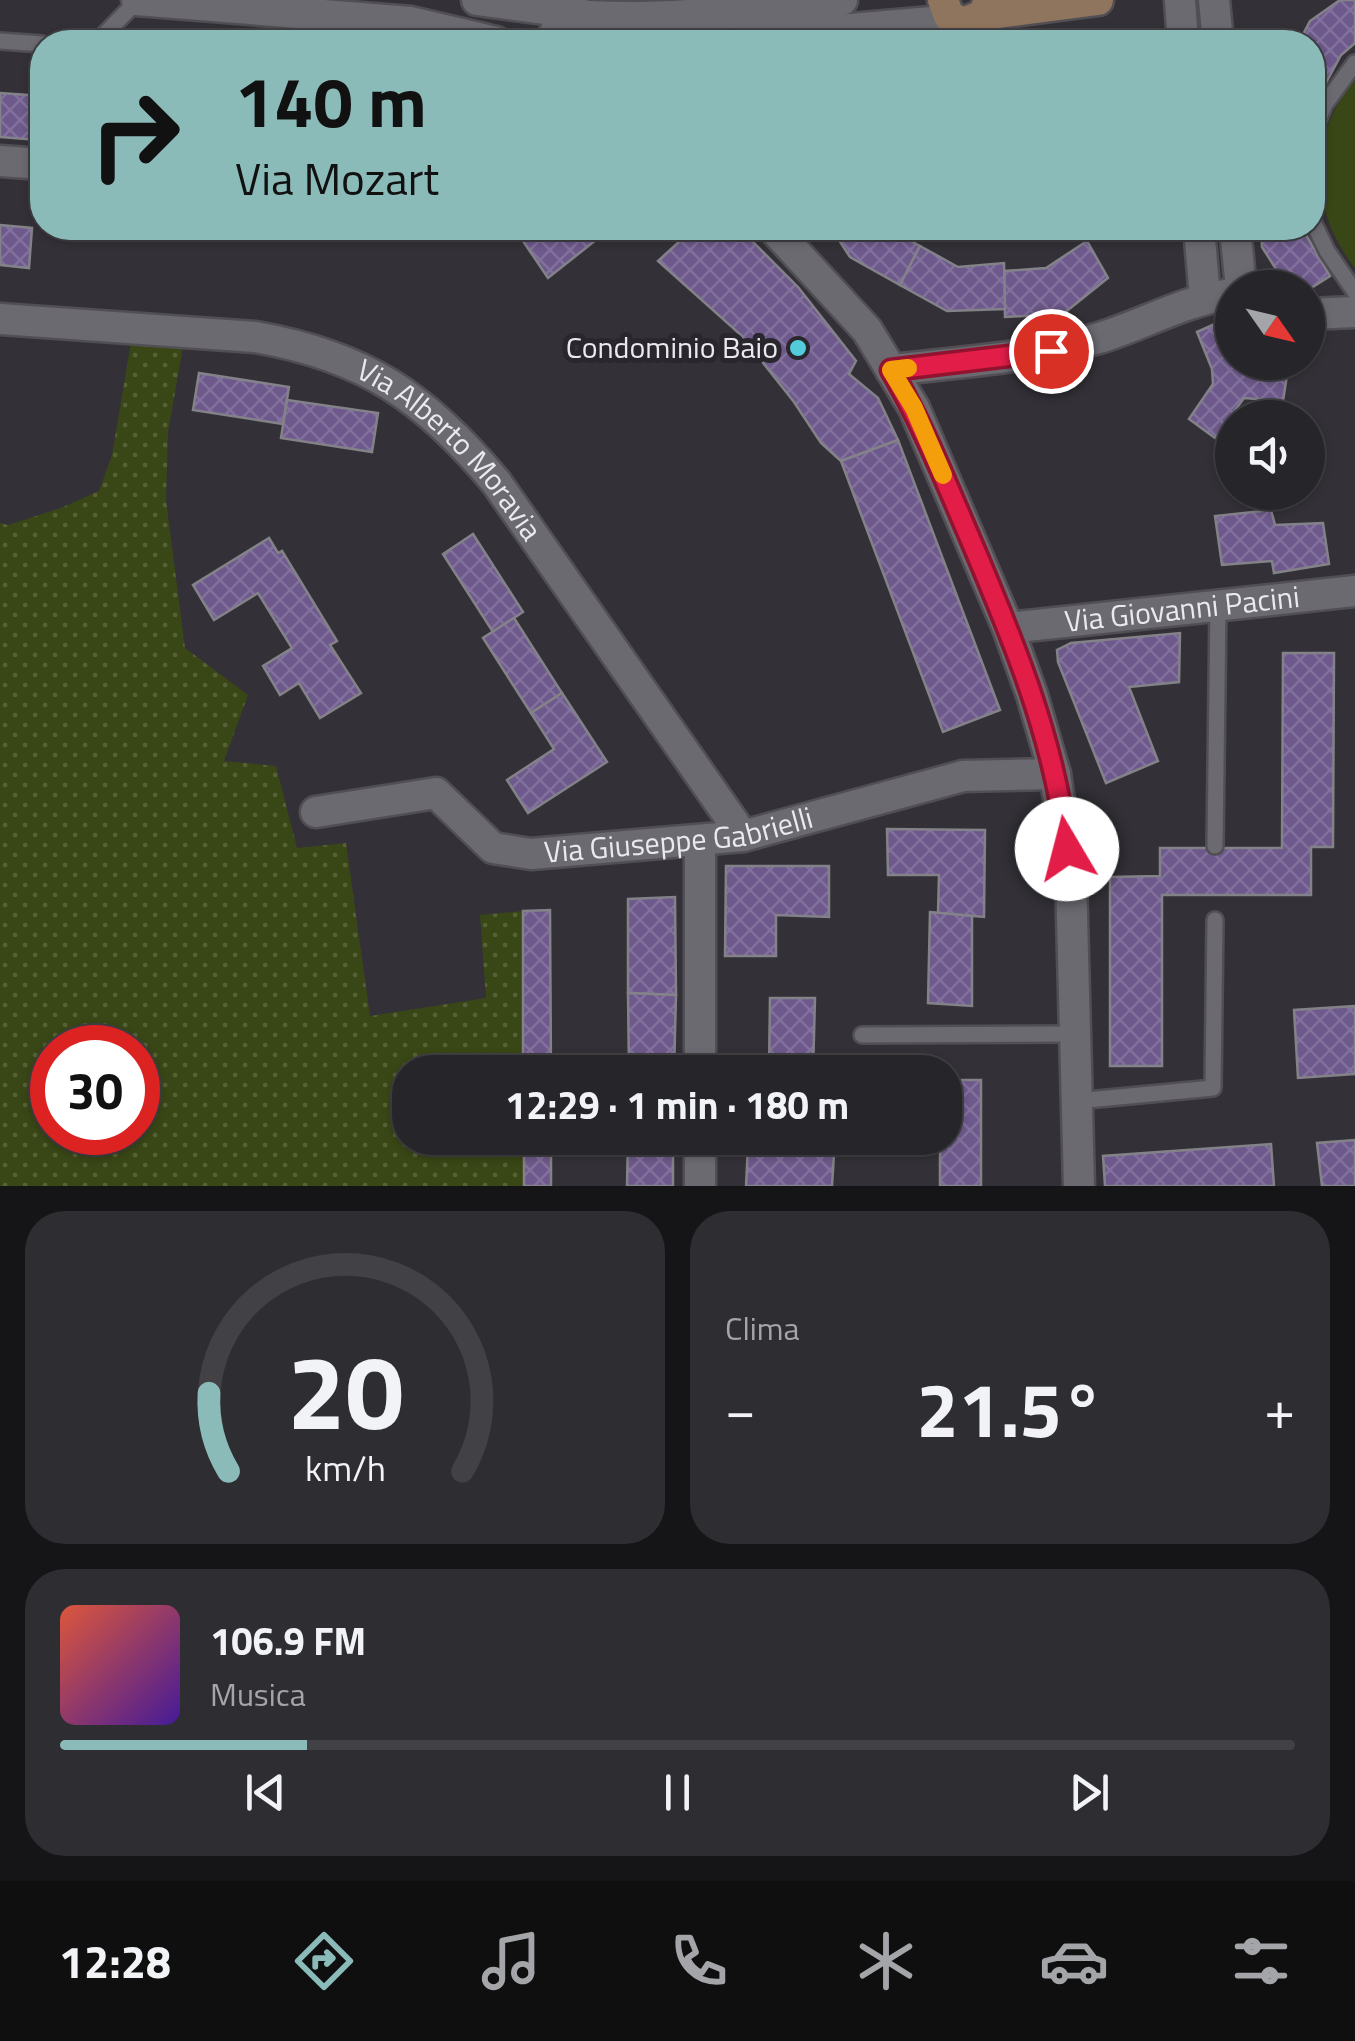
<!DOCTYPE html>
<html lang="it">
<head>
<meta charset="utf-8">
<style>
  body { margin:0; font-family:"Titillium Web",sans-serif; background:#2e2d31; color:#f1f3f6; height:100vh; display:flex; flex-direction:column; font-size:38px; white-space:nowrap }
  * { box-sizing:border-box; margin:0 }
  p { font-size:32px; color:#a4a5a8 }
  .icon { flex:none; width:55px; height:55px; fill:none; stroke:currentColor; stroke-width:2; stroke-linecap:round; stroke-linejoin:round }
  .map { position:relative; height:1186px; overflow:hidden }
  .panel { display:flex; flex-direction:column; gap:25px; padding:25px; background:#151417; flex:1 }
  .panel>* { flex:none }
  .hud { position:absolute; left:30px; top:30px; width:1295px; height:210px; border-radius:40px; box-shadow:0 2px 8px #0004,0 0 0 2px #424246; background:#8bbbb9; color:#111; overflow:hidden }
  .needle { width:65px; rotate:124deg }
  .fabs { position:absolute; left:1215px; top:270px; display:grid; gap:20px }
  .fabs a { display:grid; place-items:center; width:110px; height:110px; border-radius:50%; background:#262529; box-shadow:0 2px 8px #0004,0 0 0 2px #424246; font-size:50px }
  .speed { position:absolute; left:30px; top:1025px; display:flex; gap:20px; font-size:50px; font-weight:700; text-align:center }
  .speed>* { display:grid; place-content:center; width:130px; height:130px; border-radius:50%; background:#262529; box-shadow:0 2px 8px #0004,0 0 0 2px #424246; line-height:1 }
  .speed .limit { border:15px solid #d22; background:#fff; color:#111 }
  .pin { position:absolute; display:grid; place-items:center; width:85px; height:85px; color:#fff; margin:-42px; border:5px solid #fff; border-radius:50%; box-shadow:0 2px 10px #0007 }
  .me { position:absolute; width:110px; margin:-55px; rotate:352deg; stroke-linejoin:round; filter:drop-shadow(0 0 8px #0008) }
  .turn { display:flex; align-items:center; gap:35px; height:210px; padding:0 40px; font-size:45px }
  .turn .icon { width:130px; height:130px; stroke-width:2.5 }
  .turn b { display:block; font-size:70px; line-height:85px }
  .big { font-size:75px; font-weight:700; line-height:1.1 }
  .panel .tile { flex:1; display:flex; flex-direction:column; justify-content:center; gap:15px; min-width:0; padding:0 35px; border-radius:40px; background:#2e2d31 }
  .panel .dial { align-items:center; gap:0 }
  .dial svg { height:260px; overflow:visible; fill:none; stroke:#424246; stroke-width:7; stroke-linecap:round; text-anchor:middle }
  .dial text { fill:#f1f3f6; stroke:none }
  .song { display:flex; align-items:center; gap:30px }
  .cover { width:120px; height:120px; border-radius:15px; background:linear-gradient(135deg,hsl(10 70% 55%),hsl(260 70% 35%)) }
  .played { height:10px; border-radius:5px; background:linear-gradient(90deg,#8bbbb9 20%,#424246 20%) }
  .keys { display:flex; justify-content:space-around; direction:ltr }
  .heat { display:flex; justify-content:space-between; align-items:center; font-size:55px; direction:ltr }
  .panel .tiles { flex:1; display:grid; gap:25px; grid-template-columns:1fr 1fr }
  .tile:last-child { grid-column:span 2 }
  .trip { position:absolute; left:392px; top:1055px; width:570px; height:100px; border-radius:40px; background:#262529; box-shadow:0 2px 8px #0004,0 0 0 2px #424246; font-weight:700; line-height:100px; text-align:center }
  .dock { display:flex; height:160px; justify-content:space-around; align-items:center; background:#0f0f10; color:#a4a5a8 }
  .dock .icon { width:70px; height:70px }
  .dock .current { color:#8bbbb9 }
  .dock b { font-size:45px; color:#f1f3f6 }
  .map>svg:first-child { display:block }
</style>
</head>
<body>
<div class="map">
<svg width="1355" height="1186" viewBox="0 0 1355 1186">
  <defs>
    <pattern id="grass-dots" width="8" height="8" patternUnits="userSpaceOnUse" patternTransform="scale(2.5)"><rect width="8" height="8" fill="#394615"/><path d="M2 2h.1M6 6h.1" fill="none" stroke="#566137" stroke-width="1.8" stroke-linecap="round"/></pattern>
    <pattern id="building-cross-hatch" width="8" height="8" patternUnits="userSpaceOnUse" patternTransform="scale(2.5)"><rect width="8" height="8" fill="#6d598b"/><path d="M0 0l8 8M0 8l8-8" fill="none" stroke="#82719c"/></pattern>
  </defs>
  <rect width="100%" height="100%" fill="#333137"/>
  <!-- grass -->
  <path fill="url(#grass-dots)" fill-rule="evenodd" d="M131,342L183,347L168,432L166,500L185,648L248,695L224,761L276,766L297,848L346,843L370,1016L486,998L480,915L523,911V1072H410V1138H524V1186H0V523L8,525L61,508L99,491L112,455ZM52,1048H138V1132H52Z"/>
  <!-- garden -->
  <path fill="#394615" d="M1355,81V267H1354C1310,210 1306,136 1355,81Z"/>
  <!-- building -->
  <g fill="url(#building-cross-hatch)" stroke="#848289" stroke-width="2.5">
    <polygon points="1340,0 1355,0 1355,43 1341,55 1312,109 1312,42 1299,42 1310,21"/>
    <polygon points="1020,34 1038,42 963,42 962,38"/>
    <polygon points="0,93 42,96 38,140 0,137"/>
    <polygon points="0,225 32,228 29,268 0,265"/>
    <polygon points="541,228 611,228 548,278 523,241"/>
    <polygon points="694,228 739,228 798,287 856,361 849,374 878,398 898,440 841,461 821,443 794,402 741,335 658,261"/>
    <polygon points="831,228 887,228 920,246 900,285 850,257"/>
    <polygon points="1139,228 1178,228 1178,233 1139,232"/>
    <polygon points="1261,228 1302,228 1330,276 1308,290 1308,288 1288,288 1262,247"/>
    <polygon points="1087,241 1108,278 1063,314 1005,317 1004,271 1046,268"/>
    <polygon points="920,246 958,267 1004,263 1005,309 947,311 900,285"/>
    <polygon points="1228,318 1232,329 1232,362 1288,369 1283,401 1244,398 1215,438 1189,419 1213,384 1212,369 1197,332"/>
    <polygon points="199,373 289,387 283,424 193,410"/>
    <polygon points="287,400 378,413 372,452 281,438"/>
    <polygon points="898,440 1000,710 943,732 841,461"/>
    <polygon points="1271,510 1275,525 1323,523 1329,564 1274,573 1272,561 1222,565 1215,516"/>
    <polygon points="473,534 523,612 493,632 443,554"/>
    <polygon points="269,538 278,553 282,551 337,641 330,645 361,693 320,718 299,683 280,695 263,666 292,648 258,593 214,620 193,585"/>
    <polygon points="514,618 562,693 531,713 483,638"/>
    <polygon points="1180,633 1179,682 1129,687 1158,761 1106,783 1058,662 1057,650 1071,643"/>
    <polygon points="1283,653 1334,653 1333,847 1311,847 1311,895 1162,895 1162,1066 1110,1066 1110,877 1160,876 1160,848 1282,848"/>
    <polygon points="562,693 607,762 528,813 507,780 554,749 531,713"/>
    <polygon points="887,829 985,830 984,917 938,913 939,875 888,875"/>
    <polygon points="726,866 829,866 829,917 776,915 776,956 725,956"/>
    <polygon points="675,897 676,995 628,993 628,899"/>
    <polygon points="550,910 551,1072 523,1072 523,911"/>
    <polygon points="930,912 972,916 972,1006 928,1003"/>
    <polygon points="628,993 676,995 674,1072 629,1072"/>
    <polygon points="770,998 815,998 813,1072 769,1072"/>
    <polygon points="1355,1006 1355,1074 1298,1078 1294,1010"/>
    <polygon points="945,1080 981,1080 981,1186 940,1186 940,1138 945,1138"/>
    <rect x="524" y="1138" width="27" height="48"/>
    <polygon points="628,1138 673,1138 673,1186 627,1186"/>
    <polygon points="788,1138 835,1138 832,1186 746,1186 748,1146 788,1145"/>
    <polygon points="1355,1140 1355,1186 1322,1186 1317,1143"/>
    <polygon points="1271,1144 1274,1186 1105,1186 1103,1156"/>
  </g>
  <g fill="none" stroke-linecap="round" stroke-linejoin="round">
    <!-- lane casing -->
    <g stroke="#514f54" stroke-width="20">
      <g id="lane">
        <polyline points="0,41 42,44"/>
        <polyline points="97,42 138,0"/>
        <polyline points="1312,134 1325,104 1355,63"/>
        <polyline points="1312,220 1327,251 1355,292"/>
        <polyline points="1215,846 1218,606"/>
        <polyline points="862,1035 1075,1034"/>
        <polyline points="1077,1101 1213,1088 1215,920"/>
      </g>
    </g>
    <!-- street casing -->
    <g stroke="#514f54" stroke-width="35">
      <g id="street">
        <polyline points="137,0 411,22 496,42"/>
        <polyline points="477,0 581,14"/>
        <polyline points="1180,0 1183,42"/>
        <polyline points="1214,0 1218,42"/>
        <path d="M590,16C674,21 758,8 842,0"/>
        <path d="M552,42C558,6 603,6 608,42"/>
        <polyline points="700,42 955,20"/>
        <polyline points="0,161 42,164"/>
        <polyline points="773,228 867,330 914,408 1008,628 1032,695 1055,774 1071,878 1079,1186"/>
        <polyline points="1199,228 1205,298"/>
        <polyline points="1235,228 1241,288"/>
        <polyline points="1308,314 1355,312"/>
        <path id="s1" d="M0,319L255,337C365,356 425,397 496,482L743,836"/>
        <path d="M891,370C960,362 1032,358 1099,338C1145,324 1185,300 1232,294"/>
        <path id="s2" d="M1008,628L1355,591"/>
        <path id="s3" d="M316,812L436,793L493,848L531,854L743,836L963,776L1055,774"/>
        <polyline points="700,841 700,1072"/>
        <polyline points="700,1138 700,1186"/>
      </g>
    </g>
    <!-- secondary casing -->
    <g stroke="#514f54" stroke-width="35">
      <g id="secondary">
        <polyline points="943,0 949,16 963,23 983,15 989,0"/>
        <polyline points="983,15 1098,0"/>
      </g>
    </g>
    <!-- lane -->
    <use href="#lane" stroke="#6c6a71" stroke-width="15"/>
    <!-- street -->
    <use href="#street" stroke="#6c6a71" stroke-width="30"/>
    <!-- secondary -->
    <use href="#secondary" stroke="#90755e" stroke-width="30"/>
  </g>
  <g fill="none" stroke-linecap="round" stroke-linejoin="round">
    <!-- route casing -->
    <g stroke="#92132f" stroke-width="25">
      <path id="route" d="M1051,351L891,370C922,423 945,480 969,536C1012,637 1055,739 1067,849"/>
    </g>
    <!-- route -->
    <use href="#route" stroke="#e11d48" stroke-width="18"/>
    <!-- slow -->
    <polyline stroke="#f59e0b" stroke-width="18" points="908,368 891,370 914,408 943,475"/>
  </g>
  <!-- markers -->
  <circle fill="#53cbdb" stroke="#29272d" stroke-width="4" cx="798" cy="348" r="10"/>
  <g text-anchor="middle" stroke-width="10" stroke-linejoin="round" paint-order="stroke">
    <!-- poi labels -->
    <g font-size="30" fill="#eae9ed" stroke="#29272d" text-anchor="end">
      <text x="778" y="358">Condominio Baio</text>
    </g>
    <!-- street labels -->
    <g font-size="30" fill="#eae9ed" stroke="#29272d">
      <text dy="10" stroke="none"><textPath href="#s1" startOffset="488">Via Alberto Moravia</textPath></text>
      <text dy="10" stroke="none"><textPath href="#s2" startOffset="175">Via Giovanni Pacini</textPath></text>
      <text dy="10" stroke="none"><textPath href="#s3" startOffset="388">Via Giuseppe Gabrielli</textPath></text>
    </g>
  </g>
</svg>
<div class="fabs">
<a><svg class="needle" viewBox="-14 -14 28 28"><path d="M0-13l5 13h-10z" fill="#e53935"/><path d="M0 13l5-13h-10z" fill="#a4a5a8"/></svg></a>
<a><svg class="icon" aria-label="sound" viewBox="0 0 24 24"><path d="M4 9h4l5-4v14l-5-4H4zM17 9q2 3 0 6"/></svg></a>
</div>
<div class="speed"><div class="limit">30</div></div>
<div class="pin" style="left:1051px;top:351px;background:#d93025"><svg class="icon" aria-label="arrive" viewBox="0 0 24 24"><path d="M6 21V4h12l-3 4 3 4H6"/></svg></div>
<svg class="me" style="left:1067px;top:849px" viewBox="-20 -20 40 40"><circle r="19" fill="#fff"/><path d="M0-13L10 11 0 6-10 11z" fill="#e11d48"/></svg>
<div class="trip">12:29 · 1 min · 180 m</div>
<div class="hud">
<div class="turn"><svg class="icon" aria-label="right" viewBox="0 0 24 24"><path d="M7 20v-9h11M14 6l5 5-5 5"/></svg><div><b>140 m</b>Via Mozart</div></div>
</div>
</div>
<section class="panel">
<div class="tiles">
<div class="tile dial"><svg viewBox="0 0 100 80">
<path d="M14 69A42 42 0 1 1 86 69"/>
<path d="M14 69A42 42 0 0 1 8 45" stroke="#8bbbb9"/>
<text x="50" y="56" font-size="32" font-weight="700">20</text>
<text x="50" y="72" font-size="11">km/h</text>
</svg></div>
<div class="tile"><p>Clima</p>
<div class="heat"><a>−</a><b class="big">21.5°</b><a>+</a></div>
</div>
<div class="tile">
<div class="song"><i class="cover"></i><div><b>106.9 FM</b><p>Musica</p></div></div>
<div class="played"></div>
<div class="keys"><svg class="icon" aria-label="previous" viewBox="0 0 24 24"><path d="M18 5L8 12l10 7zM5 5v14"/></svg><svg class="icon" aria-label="pause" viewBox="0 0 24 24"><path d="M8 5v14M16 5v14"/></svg><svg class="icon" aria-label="next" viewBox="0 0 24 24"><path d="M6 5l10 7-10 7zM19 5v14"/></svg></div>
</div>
</div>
</section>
<nav class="dock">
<b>12:28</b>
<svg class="icon current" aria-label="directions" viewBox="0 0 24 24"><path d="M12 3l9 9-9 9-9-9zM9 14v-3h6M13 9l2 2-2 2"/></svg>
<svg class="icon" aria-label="music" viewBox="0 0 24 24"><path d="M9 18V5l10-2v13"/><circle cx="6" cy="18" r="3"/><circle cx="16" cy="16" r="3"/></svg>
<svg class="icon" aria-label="phone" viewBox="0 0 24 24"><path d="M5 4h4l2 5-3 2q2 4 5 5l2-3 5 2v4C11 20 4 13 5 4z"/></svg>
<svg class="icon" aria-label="climate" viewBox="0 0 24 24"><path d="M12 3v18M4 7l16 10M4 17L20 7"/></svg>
<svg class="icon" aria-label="car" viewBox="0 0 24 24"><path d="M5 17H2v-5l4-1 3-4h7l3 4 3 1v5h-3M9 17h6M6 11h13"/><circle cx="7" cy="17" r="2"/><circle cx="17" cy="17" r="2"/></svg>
<svg class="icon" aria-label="filters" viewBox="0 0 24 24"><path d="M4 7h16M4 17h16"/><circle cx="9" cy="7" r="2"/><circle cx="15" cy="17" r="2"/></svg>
</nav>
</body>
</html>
